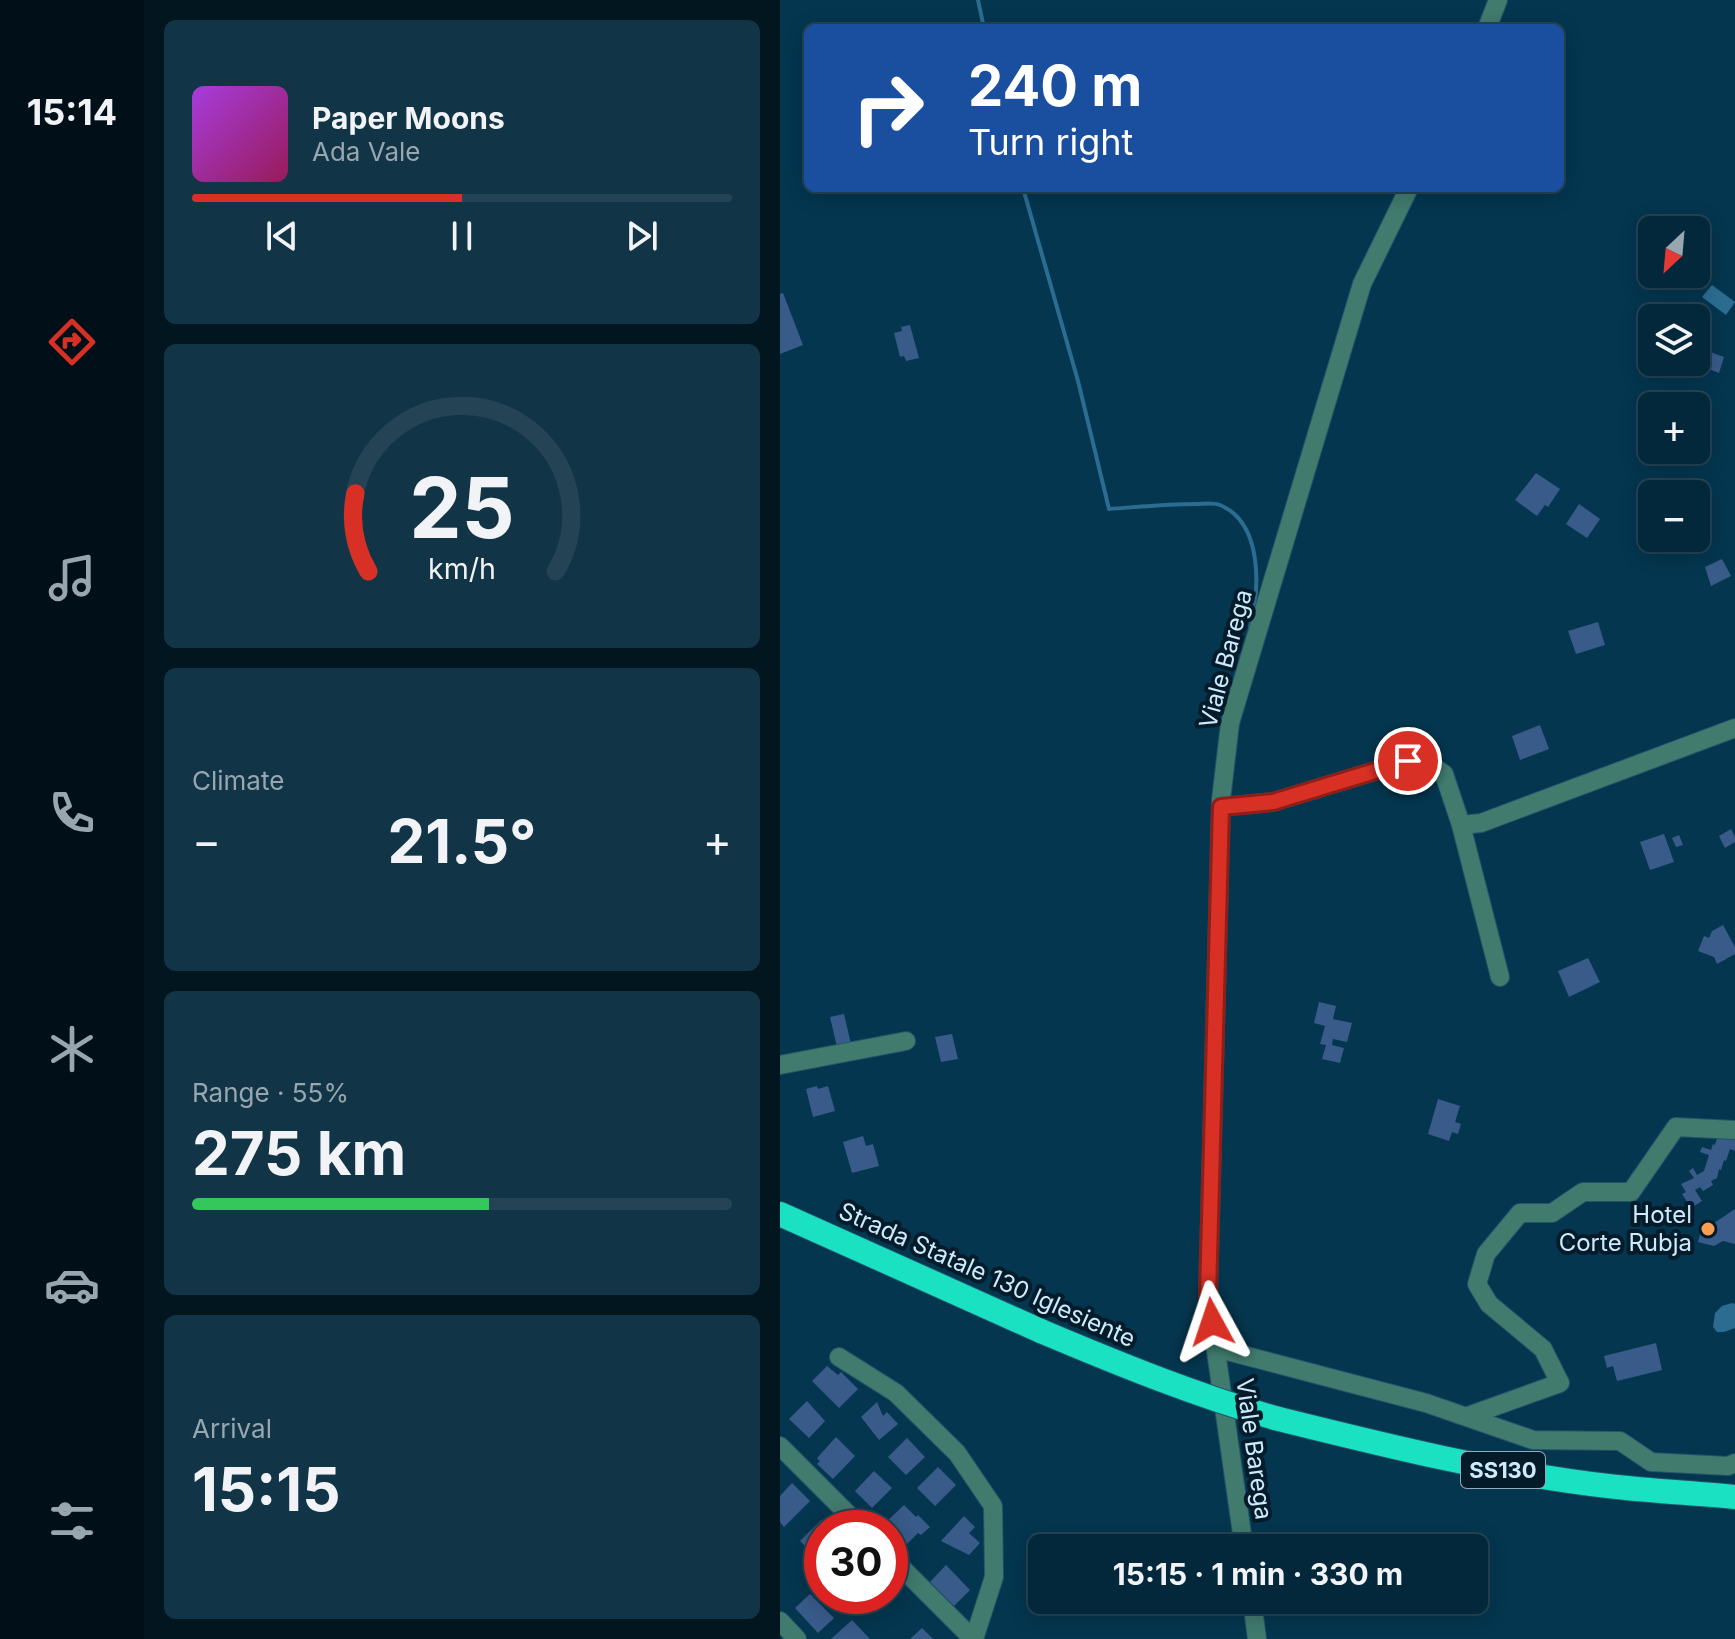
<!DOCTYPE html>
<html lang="en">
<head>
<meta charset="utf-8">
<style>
  body { margin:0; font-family:Inter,sans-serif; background:#113446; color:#f1f3f6; height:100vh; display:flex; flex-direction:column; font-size:30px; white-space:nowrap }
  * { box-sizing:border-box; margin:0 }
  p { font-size:26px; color:#97a6af }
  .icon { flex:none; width:44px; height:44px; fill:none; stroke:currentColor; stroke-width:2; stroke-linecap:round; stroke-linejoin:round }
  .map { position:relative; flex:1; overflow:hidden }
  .drawer { display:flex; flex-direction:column; gap:20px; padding:20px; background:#021620; width:636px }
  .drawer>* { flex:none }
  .hud { position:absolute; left:24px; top:24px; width:760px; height:168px; border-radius:12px; box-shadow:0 4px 20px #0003,0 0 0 2px #244455; background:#1a4fa0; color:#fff; overflow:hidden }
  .needle { width:52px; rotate:206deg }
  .buttons { position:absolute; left:858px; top:216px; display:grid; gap:16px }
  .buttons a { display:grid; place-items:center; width:72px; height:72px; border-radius:12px; background:#03283b; box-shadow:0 4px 20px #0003,0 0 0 2px #244455; font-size:40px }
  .speed { position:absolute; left:24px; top:1510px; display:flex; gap:16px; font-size:40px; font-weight:700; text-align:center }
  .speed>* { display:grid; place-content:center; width:104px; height:104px; border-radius:50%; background:#03283b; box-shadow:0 4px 20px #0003,0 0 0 2px #244455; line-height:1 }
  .speed .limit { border:12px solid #d22; background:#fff; color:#111 }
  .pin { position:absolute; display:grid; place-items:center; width:68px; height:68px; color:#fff; margin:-34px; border:4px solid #fff; border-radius:50%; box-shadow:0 2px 8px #0007 }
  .me { position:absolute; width:88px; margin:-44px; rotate:355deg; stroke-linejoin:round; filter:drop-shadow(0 0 6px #0008) }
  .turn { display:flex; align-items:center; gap:28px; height:168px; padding:0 32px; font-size:36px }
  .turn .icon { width:104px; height:104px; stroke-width:2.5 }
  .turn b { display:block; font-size:56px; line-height:68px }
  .big { font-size:60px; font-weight:700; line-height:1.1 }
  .drawer .tile { flex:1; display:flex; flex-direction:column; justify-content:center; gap:12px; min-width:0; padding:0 28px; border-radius:12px; background:#113446 }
  .drawer .dial { align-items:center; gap:0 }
  .dial svg { height:208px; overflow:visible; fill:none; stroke:#244455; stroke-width:7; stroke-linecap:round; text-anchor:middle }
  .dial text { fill:#f1f3f6; stroke:none }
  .song { display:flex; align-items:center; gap:24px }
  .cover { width:96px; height:96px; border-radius:12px; background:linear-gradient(135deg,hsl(280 70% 55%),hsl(330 70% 35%)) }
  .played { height:8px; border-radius:4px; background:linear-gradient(90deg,#d93025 50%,#244455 50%) }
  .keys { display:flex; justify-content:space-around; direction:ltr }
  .heat { display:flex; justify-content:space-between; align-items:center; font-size:44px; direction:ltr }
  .charge { height:12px; border-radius:6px; background:linear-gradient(90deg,#34c759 55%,#244455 0) }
  .trip { position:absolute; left:248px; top:1534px; width:460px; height:80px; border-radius:12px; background:#03283b; box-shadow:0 4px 20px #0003,0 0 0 2px #244455; font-weight:700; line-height:80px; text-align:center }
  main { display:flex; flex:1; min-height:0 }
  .tabs { display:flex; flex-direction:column; width:144px; justify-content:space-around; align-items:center; background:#011018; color:#97a6af }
  .tabs .icon { width:56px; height:56px }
  .tabs .on { color:#d93025 }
  .tabs b { font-size:36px; color:#f1f3f6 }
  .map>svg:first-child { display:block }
</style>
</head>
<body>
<main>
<nav class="tabs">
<b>15:14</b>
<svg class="icon on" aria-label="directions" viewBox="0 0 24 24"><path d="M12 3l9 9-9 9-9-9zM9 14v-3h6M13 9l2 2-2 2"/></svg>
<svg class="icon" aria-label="music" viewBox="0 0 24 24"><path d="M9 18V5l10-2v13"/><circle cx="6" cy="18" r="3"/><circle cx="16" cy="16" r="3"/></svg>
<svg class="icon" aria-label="phone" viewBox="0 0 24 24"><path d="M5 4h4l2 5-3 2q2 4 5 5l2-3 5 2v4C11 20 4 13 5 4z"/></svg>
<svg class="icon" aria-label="climate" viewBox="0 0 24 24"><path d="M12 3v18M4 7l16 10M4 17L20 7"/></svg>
<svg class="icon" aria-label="car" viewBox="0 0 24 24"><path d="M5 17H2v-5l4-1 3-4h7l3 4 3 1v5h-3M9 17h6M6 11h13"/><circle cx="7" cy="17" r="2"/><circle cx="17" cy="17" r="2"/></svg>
<svg class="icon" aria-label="filters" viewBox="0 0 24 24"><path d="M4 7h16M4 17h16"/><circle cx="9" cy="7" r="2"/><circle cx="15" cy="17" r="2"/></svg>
</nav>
<section class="drawer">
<div class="tile">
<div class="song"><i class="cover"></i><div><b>Paper Moons</b><p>Ada Vale</p></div></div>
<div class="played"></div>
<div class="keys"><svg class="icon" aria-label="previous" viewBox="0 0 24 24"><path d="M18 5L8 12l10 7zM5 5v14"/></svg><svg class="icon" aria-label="pause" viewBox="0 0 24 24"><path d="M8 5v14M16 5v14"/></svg><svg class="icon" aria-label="next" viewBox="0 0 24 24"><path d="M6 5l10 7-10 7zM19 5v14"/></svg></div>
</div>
<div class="tile dial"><svg viewBox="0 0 100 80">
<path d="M14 69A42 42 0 1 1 86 69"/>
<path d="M14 69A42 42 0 0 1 9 39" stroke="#d93025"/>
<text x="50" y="56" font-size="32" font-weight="700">25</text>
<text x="50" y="72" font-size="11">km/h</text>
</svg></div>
<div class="tile"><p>Climate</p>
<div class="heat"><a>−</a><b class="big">21.5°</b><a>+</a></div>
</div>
<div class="tile"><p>Range · 55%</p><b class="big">275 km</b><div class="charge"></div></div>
<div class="tile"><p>Arrival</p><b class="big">15:15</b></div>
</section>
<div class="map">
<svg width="955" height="1639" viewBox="0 0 955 1639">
  <rect width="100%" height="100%" fill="#04364f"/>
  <!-- water -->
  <g fill="#2b6c90">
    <polygon points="932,285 955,302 946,315 922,297"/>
    <polygon points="952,1303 955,1304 955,1328 944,1332 937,1332 933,1327 935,1313 942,1306"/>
  </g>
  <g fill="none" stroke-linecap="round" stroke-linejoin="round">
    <!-- stream -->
    <g stroke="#2b6c90" stroke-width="4">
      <polyline points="198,0 204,28"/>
      <path d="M243,188L298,381L329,509C358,507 387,504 416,504C423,504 433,502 440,505C483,523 480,589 470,627"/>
    </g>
  </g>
  <!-- building -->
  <g fill="#395b8a">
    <polygon points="3,293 23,345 0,354 0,294"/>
    <polygon points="130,325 139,358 126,361 124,356 120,357 114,333 122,331 121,327"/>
    <polygon points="916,334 923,337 919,348 944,357 939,373 916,364"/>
    <polygon points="916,433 925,439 908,464 897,457 895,461 884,454 887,450 916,450"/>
    <polygon points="756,473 780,489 768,507 765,505 757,516 735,500"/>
    <polygon points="799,504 820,519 807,538 786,524"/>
    <polygon points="942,559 951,576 931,586 925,567"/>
    <polygon points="818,622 825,645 796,654 788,631"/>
    <polygon points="760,725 769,749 740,760 732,736"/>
    <polygon points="951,829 955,837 955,842 945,848 939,836"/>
    <polygon points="884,834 894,862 870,870 860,842"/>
    <polygon points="899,835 903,845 896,847 892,838"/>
    <polygon points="943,925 955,947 955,954 937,964 934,957 918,951 924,936 929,938 932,931"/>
    <polygon points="808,958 820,982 789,997 778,971"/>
    <polygon points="539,1002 556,1006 553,1019 572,1023 567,1042 553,1039 552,1045 564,1048 560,1063 542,1059 546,1045 540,1044 545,1026 534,1023"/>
    <polygon points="64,1014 71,1044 57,1047 50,1017"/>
    <polygon points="172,1034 178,1059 161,1062 155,1037"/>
    <polygon points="37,1086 38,1089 48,1086 55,1111 33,1117 26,1089"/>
    <polygon points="658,1099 680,1106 675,1122 681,1124 678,1134 672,1132 669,1141 648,1134"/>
    <polygon points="939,1131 955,1138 955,1151 950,1149 946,1161 944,1160 941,1170 939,1169 937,1178 931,1181 933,1185 923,1191 920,1187 915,1190 922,1201 911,1208 902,1194 906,1192 901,1184 914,1178 909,1171 913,1168 917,1175 924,1171 929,1155 920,1152 922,1147 931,1150 933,1144 935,1145"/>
    <polygon points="83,1136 86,1146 93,1144 99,1166 72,1173 63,1142"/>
    <polygon points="955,1209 955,1244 943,1241 934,1246 918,1242 922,1227 928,1227"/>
    <polygon points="876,1343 882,1370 837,1381 833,1366 827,1368 824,1356"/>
    <polygon points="47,1366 58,1375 61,1372 78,1389 59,1408 32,1381"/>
    <polygon points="27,1401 45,1421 29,1438 9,1419"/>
    <polygon points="97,1402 103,1416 107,1412 118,1424 99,1440 81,1417"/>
    <polygon points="56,1437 75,1456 53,1479 37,1464 40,1461 37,1458"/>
    <polygon points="127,1438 145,1457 126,1475 108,1457"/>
    <polygon points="158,1467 176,1485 155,1506 137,1488"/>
    <polygon points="94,1471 112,1488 92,1508 75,1491"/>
    <polygon points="12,1483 30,1501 4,1527 0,1522 0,1496"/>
    <polygon points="124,1505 136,1517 138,1515 150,1527 141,1535 138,1533 122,1549 112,1540 115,1538 110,1533 110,1528 105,1528 103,1525"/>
    <polygon points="184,1516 195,1527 189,1533 200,1543 189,1555 161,1541"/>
    <polygon points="41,1520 49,1528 42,1528 42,1559 40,1561 20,1541"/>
    <polygon points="166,1565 190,1590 174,1606 150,1582"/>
    <polygon points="30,1594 54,1618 38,1633 15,1608"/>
    <polygon points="72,1620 90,1639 51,1639"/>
    <polygon points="142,1628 153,1639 130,1639"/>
  </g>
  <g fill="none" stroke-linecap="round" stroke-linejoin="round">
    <!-- minor casing -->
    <g stroke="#24536b" stroke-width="20">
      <g id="minor">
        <polyline points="707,28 718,0"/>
        <polyline points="441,807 493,802 628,761 651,765 664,774 681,825 720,977"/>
        <polyline points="681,825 701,823 955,728"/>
        <polyline points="0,1065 126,1041"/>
        <polyline points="436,1348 646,1403 753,1440 840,1441 871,1462 948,1466 955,1463"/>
        <polyline points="59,1357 116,1393 177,1453 213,1506 214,1577 194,1639"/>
        <polyline points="688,1416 780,1383 763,1349 709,1304 697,1284 706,1254 740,1213 772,1213 803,1192 851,1192 896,1127 955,1130"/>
        <polyline points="0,1446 82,1528"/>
        <polyline points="464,1548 428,1295 441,800 450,723 582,284 629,188"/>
        <polyline points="110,1556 193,1639"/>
        <polyline points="472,1600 477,1639"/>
        <polyline points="0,1621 17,1639"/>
      </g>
    </g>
    <!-- highway casing -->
    <g stroke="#24536b" stroke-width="26">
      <g id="highway">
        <polyline points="0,1214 263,1332"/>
        <path d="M495,1418C604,1445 715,1473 828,1486C870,1491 913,1493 955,1497"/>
      </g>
    </g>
    <!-- minor -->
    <use href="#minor" stroke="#407b6e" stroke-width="18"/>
    <!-- highway -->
    <use href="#highway" stroke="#1ae1c1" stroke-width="24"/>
    <!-- highway-bridge casing -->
    <g stroke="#24536b" stroke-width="26" stroke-linecap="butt">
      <path id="highway-bridge" d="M263,1332C339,1364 415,1395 495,1418"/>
    </g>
    <!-- highway-bridge -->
    <use href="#highway-bridge" stroke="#1ae1c1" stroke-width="24"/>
  </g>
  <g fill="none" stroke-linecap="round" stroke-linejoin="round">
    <!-- route casing -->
    <g stroke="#8d1f18" stroke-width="20">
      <polyline id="route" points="432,1322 428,1295 441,807 493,802 628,761"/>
    </g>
    <!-- route -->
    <use href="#route" stroke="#d93025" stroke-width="14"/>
  </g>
  <!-- markers -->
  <circle fill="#fc9e52" stroke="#041c2a" stroke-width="3" cx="928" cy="1229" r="8"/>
  <g text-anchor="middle" stroke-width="8" stroke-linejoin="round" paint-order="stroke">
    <!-- shield labels -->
    <rect fill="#041c2a" stroke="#91acbe" stroke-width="2" x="681" y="1452" width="84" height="36" rx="6"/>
    <g font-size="22" font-weight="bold" fill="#cdeafe">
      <text x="723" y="1478">SS130</text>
    </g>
    <!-- street labels -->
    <g font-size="24" fill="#cdeafe" stroke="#041c2a">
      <text transform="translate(446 659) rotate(-75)" y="8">Viale Barega</text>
      <text transform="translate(207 1275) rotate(24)" y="8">Strada Statale 130 Iglesiente</text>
      <text transform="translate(474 1449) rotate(82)" y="8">Viale Barega</text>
    </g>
    <!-- poi labels -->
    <g font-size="24" fill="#cdeafe" stroke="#041c2a" text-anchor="end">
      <text x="912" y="1223">Hotel<tspan x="912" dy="28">Corte Rubja</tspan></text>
    </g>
  </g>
</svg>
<div class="buttons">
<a><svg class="needle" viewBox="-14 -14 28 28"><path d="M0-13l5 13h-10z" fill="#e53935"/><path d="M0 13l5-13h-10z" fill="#97a6af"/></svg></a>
<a><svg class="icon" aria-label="layers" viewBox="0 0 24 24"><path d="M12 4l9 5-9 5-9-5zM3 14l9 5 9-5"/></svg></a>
<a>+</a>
<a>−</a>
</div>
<div class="speed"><div class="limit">30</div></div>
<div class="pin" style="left:628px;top:761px;background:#d93025"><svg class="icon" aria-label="arrive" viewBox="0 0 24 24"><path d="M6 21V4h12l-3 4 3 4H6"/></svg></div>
<svg class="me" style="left:432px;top:1322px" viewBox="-20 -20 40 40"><path d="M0-17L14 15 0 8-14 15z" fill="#d93025" stroke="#fff" stroke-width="4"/></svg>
<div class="trip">15:15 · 1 min · 330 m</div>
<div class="hud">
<div class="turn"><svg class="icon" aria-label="right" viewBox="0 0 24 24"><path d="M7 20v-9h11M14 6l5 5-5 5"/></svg><div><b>240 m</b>Turn right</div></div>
</div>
</div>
</main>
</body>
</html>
